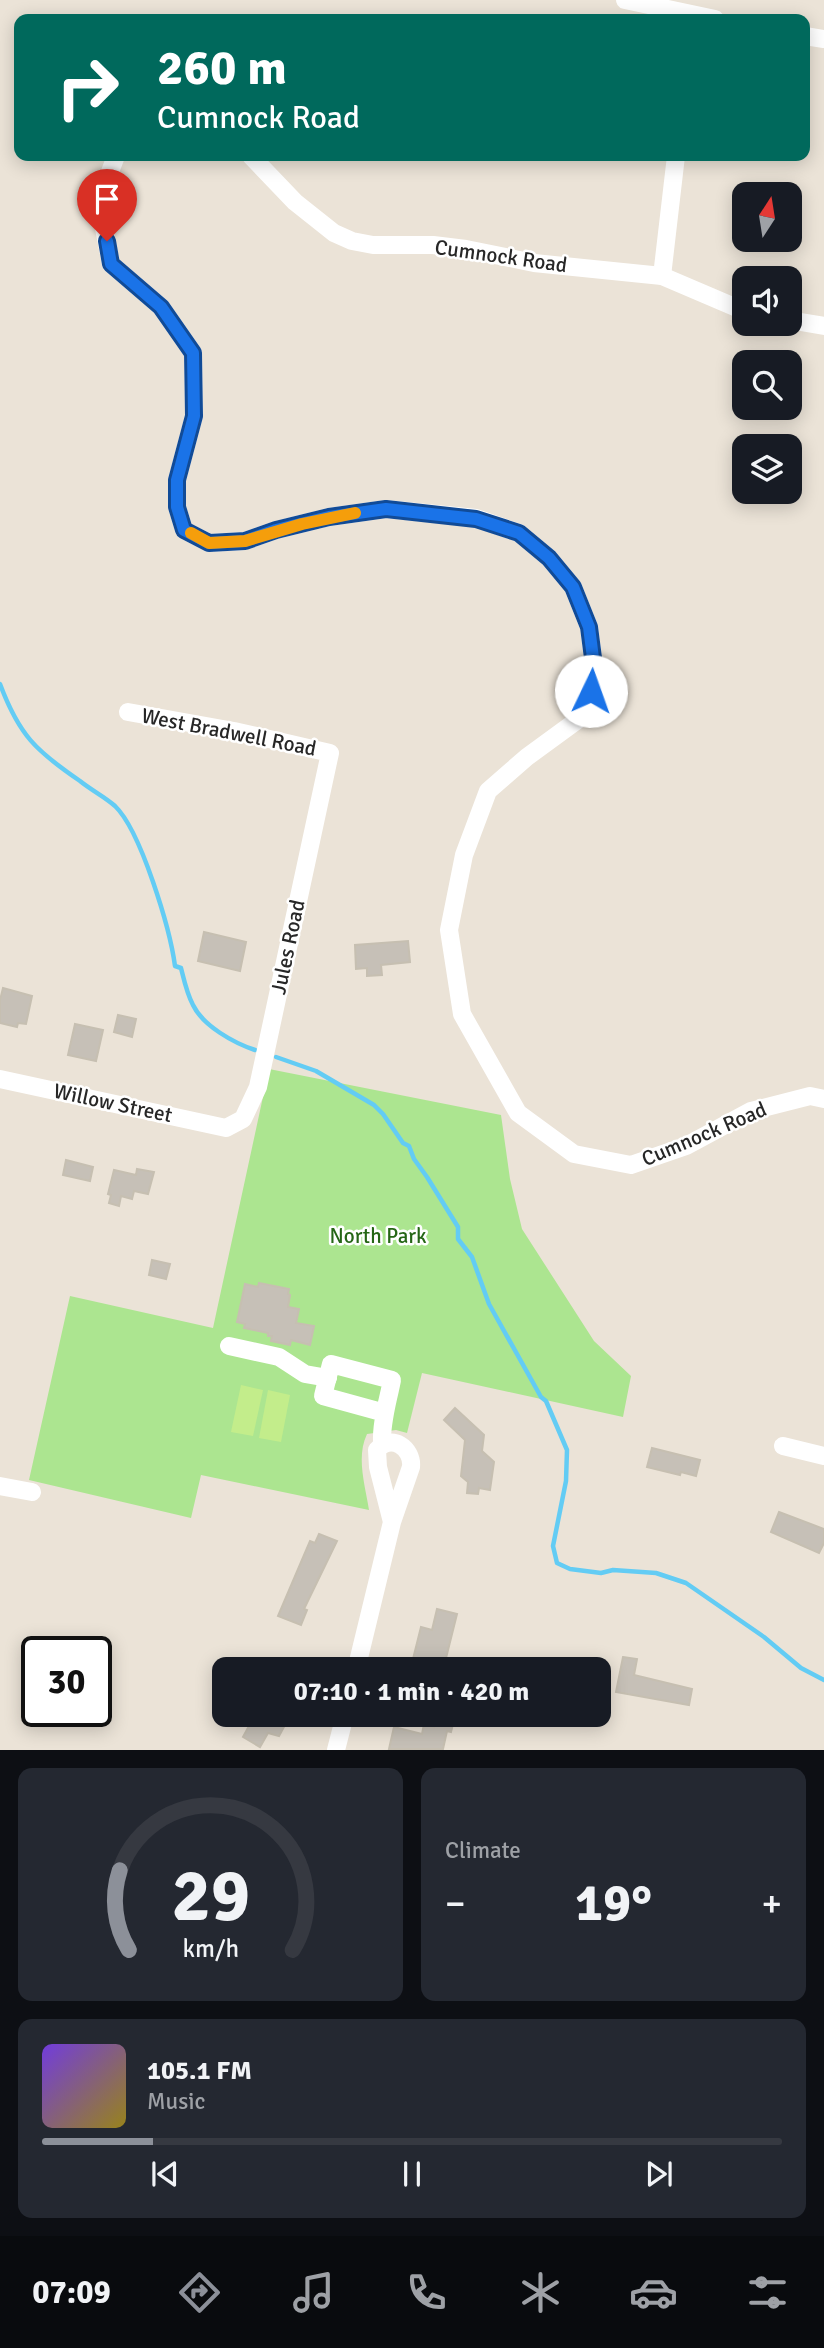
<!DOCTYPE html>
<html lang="en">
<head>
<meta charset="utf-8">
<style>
  body { margin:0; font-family:Signika,sans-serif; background:#242831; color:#f1f3f6; height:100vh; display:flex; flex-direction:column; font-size:26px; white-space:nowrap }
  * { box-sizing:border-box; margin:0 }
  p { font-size:23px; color:#9ea1a6 }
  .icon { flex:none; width:38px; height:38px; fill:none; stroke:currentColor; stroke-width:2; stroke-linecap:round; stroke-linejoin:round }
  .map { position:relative; height:1750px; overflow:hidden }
  .panel { display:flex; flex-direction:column; gap:18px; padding:18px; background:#0d0f14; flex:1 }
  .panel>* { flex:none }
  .hud { position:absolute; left:14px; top:14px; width:796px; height:147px; border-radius:14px; box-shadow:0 4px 18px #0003; background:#00695c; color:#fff; overflow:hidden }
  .needle { width:46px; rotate:12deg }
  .tools { position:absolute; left:732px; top:182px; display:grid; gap:14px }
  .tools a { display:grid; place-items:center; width:70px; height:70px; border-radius:14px; background:#171b24; box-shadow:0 4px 18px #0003; font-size:35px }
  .speed { position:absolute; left:21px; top:1636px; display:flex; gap:14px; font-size:35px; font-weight:700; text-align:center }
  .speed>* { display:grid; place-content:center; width:91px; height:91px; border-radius:50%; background:#171b24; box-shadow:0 4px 18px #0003; line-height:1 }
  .speed .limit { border:4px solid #111; border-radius:10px; background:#fff; color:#111 }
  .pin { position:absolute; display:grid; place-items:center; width:60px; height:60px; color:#fff; margin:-72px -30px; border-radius:50% 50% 50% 0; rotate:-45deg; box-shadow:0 0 7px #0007 }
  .pin .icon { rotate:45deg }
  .me { position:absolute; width:77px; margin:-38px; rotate:3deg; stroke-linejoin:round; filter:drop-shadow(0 0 5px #0008) }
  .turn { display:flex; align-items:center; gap:24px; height:147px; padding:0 28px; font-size:32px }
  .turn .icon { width:91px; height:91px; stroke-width:2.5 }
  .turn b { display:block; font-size:49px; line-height:60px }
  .big { font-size:52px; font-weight:700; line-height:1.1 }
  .panel .tile { flex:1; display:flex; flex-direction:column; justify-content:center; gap:10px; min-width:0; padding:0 24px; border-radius:14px; background:#242831 }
  .panel .dial { align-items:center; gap:0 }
  .dial svg { height:182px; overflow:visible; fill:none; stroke:#363941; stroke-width:7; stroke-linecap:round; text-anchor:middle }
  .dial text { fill:#f1f3f6; stroke:none }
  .song { display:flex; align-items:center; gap:21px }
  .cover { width:84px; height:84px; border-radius:10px; background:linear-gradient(135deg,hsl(260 70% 55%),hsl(50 70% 35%)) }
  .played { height:7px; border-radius:4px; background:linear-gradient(90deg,#8c9099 15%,#363941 15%) }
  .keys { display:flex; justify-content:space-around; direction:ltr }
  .heat { display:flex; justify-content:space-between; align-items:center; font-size:38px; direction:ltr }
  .panel .tiles { flex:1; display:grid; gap:18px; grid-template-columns:1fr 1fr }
  .tile:last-child { grid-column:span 2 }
  .trip { position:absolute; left:212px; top:1657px; width:399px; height:70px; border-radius:14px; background:#171b24; box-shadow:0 4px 18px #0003; font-weight:700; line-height:70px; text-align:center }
  .dock { display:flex; height:112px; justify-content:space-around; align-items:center; background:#090b0e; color:#9ea1a6 }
  .dock .icon { width:49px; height:49px }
  .dock .current { color:#8c9099 }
  .dock b { font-size:32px; color:#f1f3f6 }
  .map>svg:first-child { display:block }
</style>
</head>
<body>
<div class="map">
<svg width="824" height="1750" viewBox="0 0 824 1750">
  <rect width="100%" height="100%" fill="#ebe3d7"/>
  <!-- green -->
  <path fill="#ace590" d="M269,1069L501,1115L510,1179L522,1229L594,1341L631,1376L623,1417L422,1373L407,1433L396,1430L367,1434C356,1457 365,1485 369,1510L201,1475L191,1518L29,1480L70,1296L213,1328Z"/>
  <!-- pitch -->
  <g fill="#c3ed8b">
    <polygon points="241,1385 263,1390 253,1436 231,1432"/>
    <polygon points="268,1390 290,1395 281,1442 259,1438"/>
  </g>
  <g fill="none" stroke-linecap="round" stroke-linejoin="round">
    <!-- stream -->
    <g stroke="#63ccf4" stroke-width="4.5">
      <path d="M0,684C19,735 36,751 80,781C91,790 105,797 115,806C141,831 170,929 175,966L181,968C184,980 187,994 193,1005C203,1026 234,1043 255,1050"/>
      <polyline points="276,1057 316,1071 374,1105 383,1114 403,1143 409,1146 414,1159 427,1177 458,1227 458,1239 472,1257 489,1304 541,1397 546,1401 567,1450 566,1481 553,1546 557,1563 570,1569 601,1573 613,1570 656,1573 686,1583 764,1637 801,1668 824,1680"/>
    </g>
  </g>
  <!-- building -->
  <g fill="#c6c0b7" stroke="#c6bfb1" stroke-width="2">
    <polygon points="204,932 246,942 240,971 198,961"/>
    <polygon points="408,941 410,962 381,965 382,975 367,976 367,968 356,969 355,945"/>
    <polygon points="3,988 32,996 26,1024 18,1023 17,1027 0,1023 0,1000"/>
    <polygon points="118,1015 136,1019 132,1037 114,1032"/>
    <polygon points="75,1024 103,1030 96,1061 68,1055"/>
    <polygon points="66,1160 93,1167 90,1181 63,1175"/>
    <polygon points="137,1169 154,1172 148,1194 134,1191 132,1199 121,1196 119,1206 109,1203 111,1195 108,1194 114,1170 136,1175"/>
    <polygon points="152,1260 170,1264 166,1279 149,1275"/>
    <polygon points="259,1283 289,1289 288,1294 290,1295 288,1307 299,1309 296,1323 314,1326 310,1345 291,1340 290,1345 271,1341 272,1336 268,1336 268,1333 244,1328 245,1324 237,1322 245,1284 258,1287"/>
    <polygon points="455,1408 484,1435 482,1451 494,1462 490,1490 479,1488 478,1494 467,1493 468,1482 461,1476 465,1440 444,1420"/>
    <polygon points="652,1448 700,1460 696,1476 681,1472 680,1475 647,1467"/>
    <polygon points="779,1512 824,1529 824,1543 819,1553 771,1532"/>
    <polygon points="319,1534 337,1541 304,1609 307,1610 301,1625 278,1616 310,1541 315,1543"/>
    <polygon points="437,1609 457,1614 444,1666 438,1665 437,1670 414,1670 417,1660 413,1659 421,1627 432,1630"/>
    <polygon points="623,1657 637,1659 634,1675 692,1689 689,1705 616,1692"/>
    <polygon points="255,1715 285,1715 281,1723 285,1725 279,1736 268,1733 260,1747 243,1737"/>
    <polygon points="437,1715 455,1716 451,1732 447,1731 443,1749 389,1749 394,1727 422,1734 424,1724 434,1727"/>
  </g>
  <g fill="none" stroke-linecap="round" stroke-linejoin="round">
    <!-- minor -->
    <g stroke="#fff" stroke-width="18">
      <polyline points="625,0 715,19"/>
      <polyline points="805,36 824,39"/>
      <polyline points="116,156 108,177 102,218 111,264 161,307 193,353 194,416 177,480 177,507 184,530 209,543 245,541 276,530 329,517 386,509 476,518 519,533 549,558 573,587 589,627 593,658 591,691 579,719 527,757 488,791 464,855 449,930 462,1014 518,1113 574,1154 631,1165 686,1146 751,1111 810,1096 824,1099"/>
      <polyline points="251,156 295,202 334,233 352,241 373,245 433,245 466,249 534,263 662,276 744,311"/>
      <polyline points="662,276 676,156"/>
      <polyline points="789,320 824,326"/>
      <polyline points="0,1079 226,1128 243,1119 258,1087 330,753 234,731 128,712"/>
      <polyline points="229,1346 279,1357 305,1374 328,1378"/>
      <path d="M382,1444C381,1422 388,1401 392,1380L331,1364L323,1396L385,1413"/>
      <polyline points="783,1446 824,1456"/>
      <polyline points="0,1486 32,1492"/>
      <path d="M356,1670L392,1522L411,1467C413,1448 391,1433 377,1450L378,1467L392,1522"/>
      <polyline points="336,1750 345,1715"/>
    </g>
  </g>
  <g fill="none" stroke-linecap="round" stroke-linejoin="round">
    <!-- route casing -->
    <g stroke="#114b97" stroke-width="18">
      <polyline id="route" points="107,241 111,264 161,307 193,353 194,416 177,480 177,507 184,530 209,543 245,541 276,530 329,517 386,509 476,519 519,533 549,558 573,587 589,627 593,658 591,691"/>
    </g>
    <!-- route -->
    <use href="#route" stroke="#1a73e8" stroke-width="12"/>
    <!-- slow -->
    <polyline stroke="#f59e0b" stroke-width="12" points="191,533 209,543 245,541 302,524 355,513"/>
  </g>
  <g text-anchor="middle" stroke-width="5" stroke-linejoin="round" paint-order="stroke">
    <!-- street labels -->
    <g font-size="21" fill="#272727" stroke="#fff">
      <text transform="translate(501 256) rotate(8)" y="7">Cumnock Road</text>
      <text transform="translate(229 732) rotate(11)" y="7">West Bradwell Road</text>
      <text transform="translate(288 947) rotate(-78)" y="7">Jules Road</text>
      <text transform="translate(113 1103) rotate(12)" y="7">Willow Street</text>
      <text transform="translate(704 1134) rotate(-23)" y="7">Cumnock Road</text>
    </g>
    <!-- park labels -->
    <g font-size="21" fill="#256615" stroke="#fff">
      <text x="378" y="1243">North Park</text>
    </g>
  </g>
</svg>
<div class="tools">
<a><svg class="needle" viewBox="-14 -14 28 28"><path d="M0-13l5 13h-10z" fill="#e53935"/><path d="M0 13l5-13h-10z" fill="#9ea1a6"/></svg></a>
<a><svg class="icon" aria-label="sound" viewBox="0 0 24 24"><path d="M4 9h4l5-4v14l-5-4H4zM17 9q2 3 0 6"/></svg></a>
<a><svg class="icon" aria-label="search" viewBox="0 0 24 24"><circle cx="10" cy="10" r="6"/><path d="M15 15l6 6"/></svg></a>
<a><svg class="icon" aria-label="layers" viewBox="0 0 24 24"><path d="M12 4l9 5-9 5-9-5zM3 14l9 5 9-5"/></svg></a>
</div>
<div class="speed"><div class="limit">30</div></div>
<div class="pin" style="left:107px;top:241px;background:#d93025"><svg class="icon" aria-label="arrive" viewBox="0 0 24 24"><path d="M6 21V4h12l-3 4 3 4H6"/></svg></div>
<svg class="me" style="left:591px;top:691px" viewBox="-20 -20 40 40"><circle r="19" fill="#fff"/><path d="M0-13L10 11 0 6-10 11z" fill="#1a73e8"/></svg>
<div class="trip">07:10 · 1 min · 420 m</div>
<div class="hud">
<div class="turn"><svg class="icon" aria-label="right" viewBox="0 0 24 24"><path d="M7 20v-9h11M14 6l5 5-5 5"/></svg><div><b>260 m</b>Cumnock Road</div></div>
</div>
</div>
<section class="panel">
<div class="tiles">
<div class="tile dial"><svg viewBox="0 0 100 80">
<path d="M14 69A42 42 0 1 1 86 69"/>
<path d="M14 69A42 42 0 0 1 10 34" stroke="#8c9099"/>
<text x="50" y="56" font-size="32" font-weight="700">29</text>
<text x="50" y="72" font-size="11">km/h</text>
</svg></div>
<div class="tile"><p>Climate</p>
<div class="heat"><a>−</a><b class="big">19°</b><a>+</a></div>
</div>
<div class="tile">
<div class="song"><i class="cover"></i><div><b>105.1 FM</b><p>Music</p></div></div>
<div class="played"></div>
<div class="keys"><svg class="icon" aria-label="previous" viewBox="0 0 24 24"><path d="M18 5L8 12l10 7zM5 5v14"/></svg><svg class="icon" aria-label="pause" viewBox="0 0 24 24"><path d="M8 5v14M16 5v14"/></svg><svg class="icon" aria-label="next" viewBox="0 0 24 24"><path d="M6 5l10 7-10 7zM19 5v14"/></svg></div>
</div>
</div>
</section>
<nav class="dock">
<b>07:09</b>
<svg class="icon current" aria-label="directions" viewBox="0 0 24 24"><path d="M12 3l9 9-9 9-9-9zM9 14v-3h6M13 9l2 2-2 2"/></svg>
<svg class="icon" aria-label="music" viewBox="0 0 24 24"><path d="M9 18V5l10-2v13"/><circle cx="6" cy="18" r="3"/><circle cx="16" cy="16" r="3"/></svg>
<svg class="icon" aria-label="phone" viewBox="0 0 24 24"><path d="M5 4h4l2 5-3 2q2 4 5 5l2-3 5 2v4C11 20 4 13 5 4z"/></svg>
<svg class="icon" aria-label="climate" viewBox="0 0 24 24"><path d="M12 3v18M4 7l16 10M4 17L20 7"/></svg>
<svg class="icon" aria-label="car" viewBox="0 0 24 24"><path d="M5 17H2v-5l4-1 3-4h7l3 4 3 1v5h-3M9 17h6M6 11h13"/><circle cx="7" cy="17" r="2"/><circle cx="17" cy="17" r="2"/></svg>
<svg class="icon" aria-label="filters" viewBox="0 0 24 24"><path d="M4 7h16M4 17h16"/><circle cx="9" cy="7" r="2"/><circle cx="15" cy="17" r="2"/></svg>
</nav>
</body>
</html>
